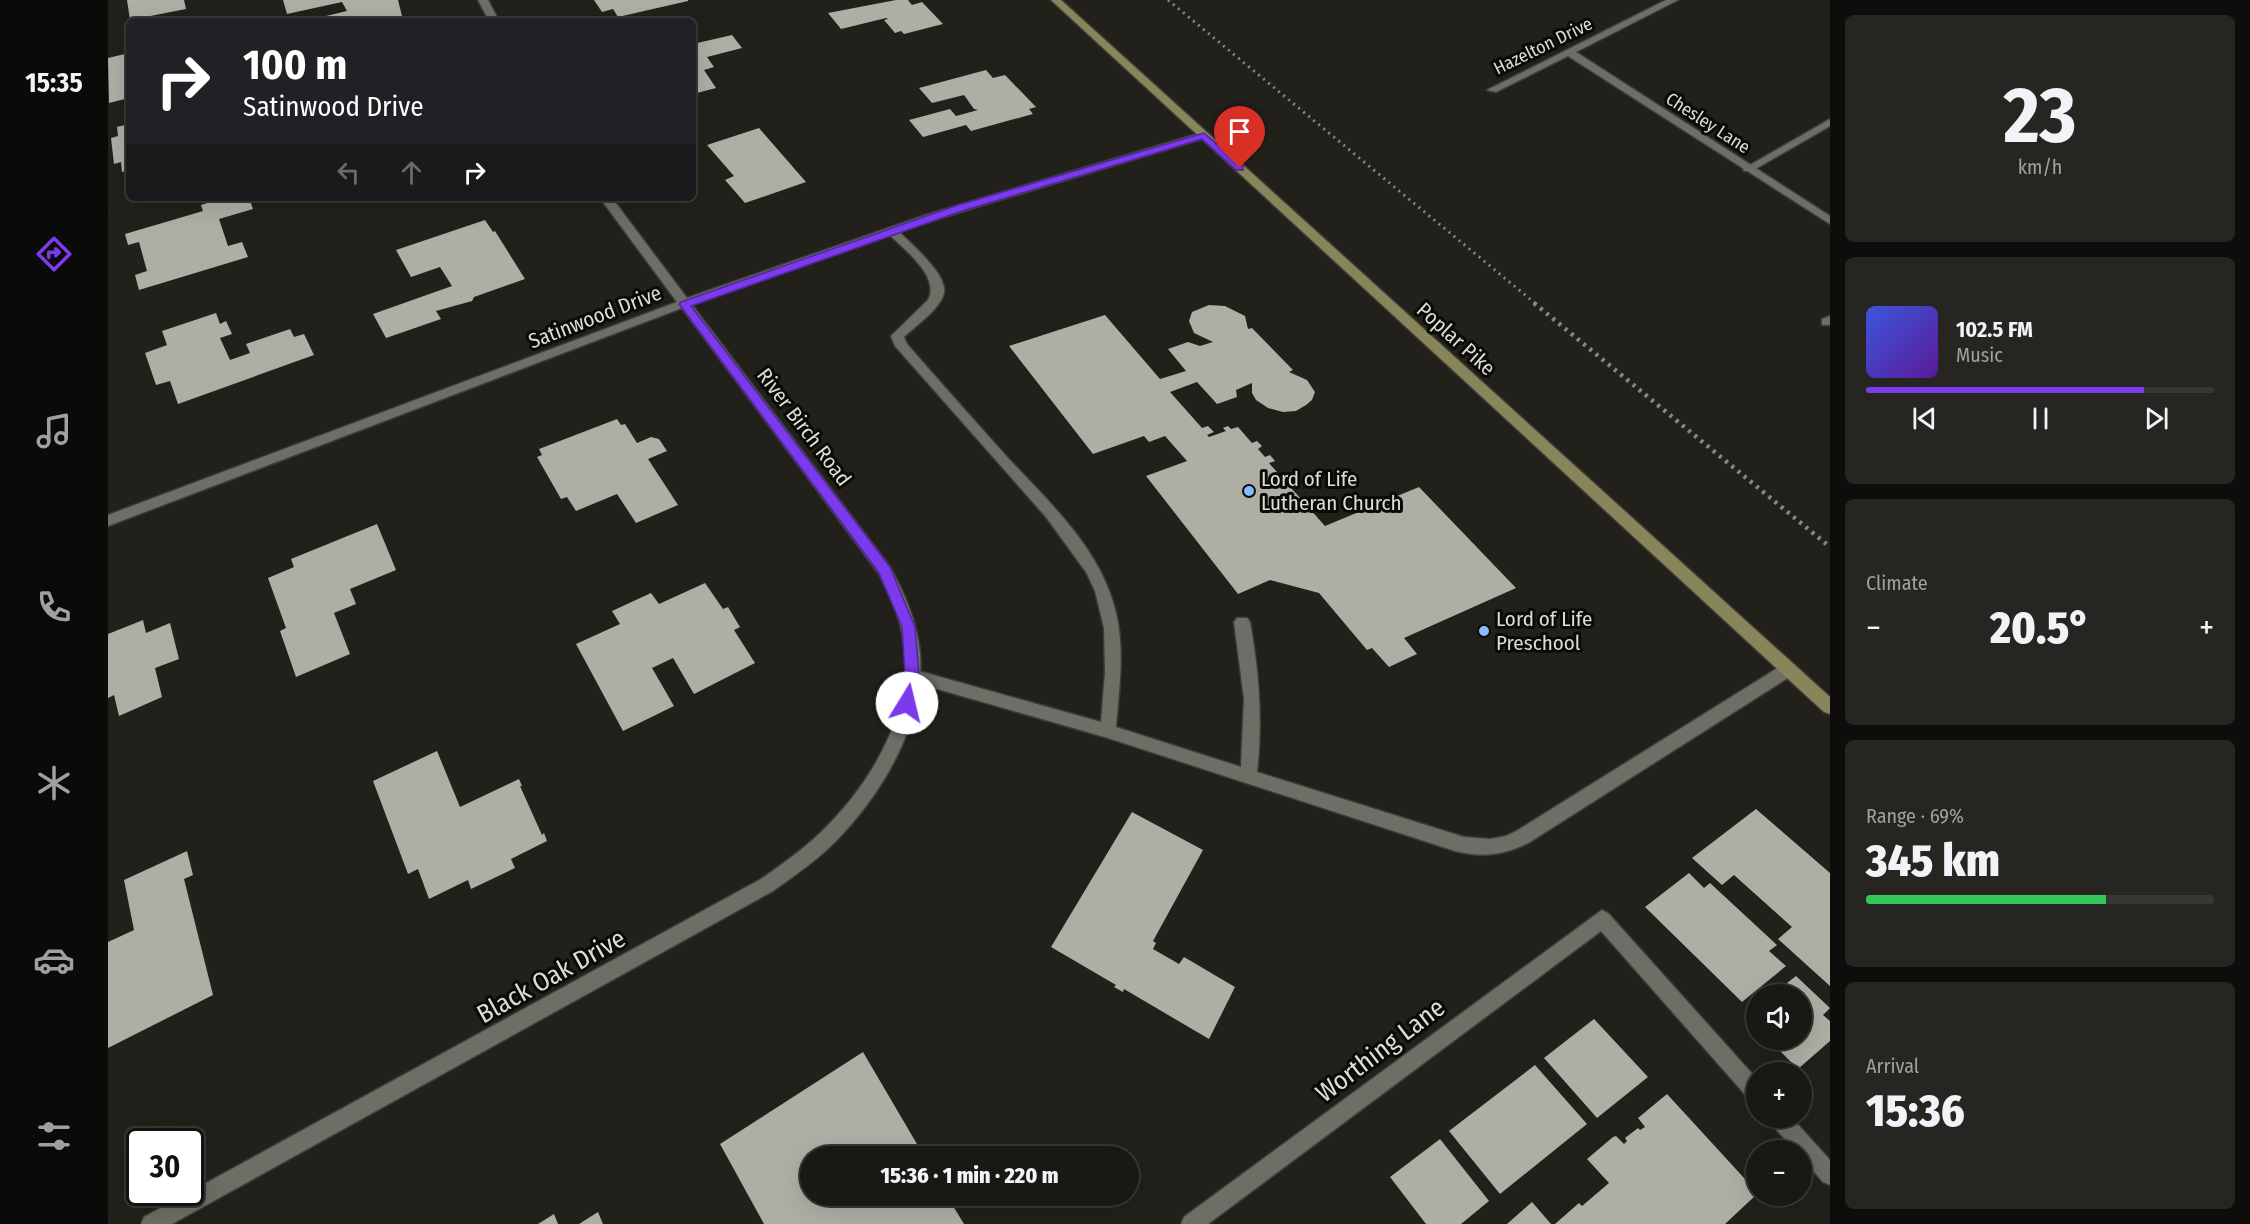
<!DOCTYPE html>
<html lang="en">
<head>
<meta charset="utf-8">
<style>
  body { margin:0; font-family:"Fira Sans Condensed",sans-serif; background:#262522; color:#f1f3f6; height:100vh; display:flex; flex-direction:column; font-size:22px; white-space:nowrap }
  * { box-sizing:border-box; margin:0 }
  p { font-size:20px; color:#9fa0a0 }
  .icon { flex:none; width:33px; height:33px; fill:none; stroke:currentColor; stroke-width:2; stroke-linecap:round; stroke-linejoin:round }
  .map { position:relative; flex:1; overflow:hidden }
  .side { display:flex; flex-direction:column; gap:15px; padding:15px; background:#0e0d0b; width:420px }
  .side>* { flex:none }
  .guide { position:absolute; left:18px; top:18px; width:570px; height:183px; border-radius:9px; box-shadow:0 6px 24px #0002,0 0 0 2px #373734; background:#202124; color:#fff; overflow:hidden }
  .tools { position:absolute; left:1638px; top:984px; display:grid; gap:12px }
  .tools a { display:grid; place-items:center; width:66px; height:66px; border-radius:50%; background:#191814; box-shadow:0 6px 24px #0002,0 0 0 2px #373734; font-size:30px }
  .speed { position:absolute; left:18px; top:1128px; display:flex; gap:12px; font-size:30px; font-weight:700; text-align:center }
  .speed>* { display:grid; place-content:center; width:78px; height:78px; border-radius:50%; background:#191814; box-shadow:0 6px 24px #0002,0 0 0 2px #373734; line-height:1 }
  .speed .limit { border:3px solid #111; border-radius:9px; background:#fff; color:#111 }
  .pin { position:absolute; display:grid; place-items:center; width:51px; height:51px; color:#fff; margin:-62px -26px; border-radius:50% 50% 50% 0; rotate:-45deg; box-shadow:0 0 6px #0007 }
  .pin .icon { rotate:45deg }
  .me { position:absolute; width:66px; margin:-33px; rotate:9deg; stroke-linejoin:round; filter:drop-shadow(0 0 4px #0008) }
  .turn { display:flex; align-items:center; gap:21px; height:126px; padding:0 18px; font-size:27px }
  .turn .icon { width:78px; height:78px; stroke-width:2.5 }
  .turn b { display:block; font-size:42px; line-height:51px }
  .lanes { display:flex; align-items:center; height:57px; padding:0 18px; background:#0003; justify-content:center; gap:30px; direction:ltr }
  .lanes .off { opacity:.35 }
  .big { font-size:45px; font-weight:800; line-height:1.1 }
  .side .widget { flex:1; display:flex; flex-direction:column; justify-content:center; gap:9px; min-width:0; padding:0 21px; border-radius:9px; background:#262522 }
  .side .dial { align-items:center; gap:0 }
  .dial b { font-size:78px; line-height:1 }
  .song { display:flex; align-items:center; gap:18px }
  .cover { width:72px; height:72px; border-radius:9px; background:linear-gradient(135deg,hsl(230 70% 55%),hsl(270 70% 35%)) }
  .played { height:6px; border-radius:3px; background:linear-gradient(90deg,#7c3aed 80%,#373734 80%) }
  .keys { display:flex; justify-content:space-around; direction:ltr }
  .heat { display:flex; justify-content:space-between; align-items:center; font-size:33px; direction:ltr }
  .charge { height:9px; border-radius:4px; background:linear-gradient(90deg,#34c759 69%,#373734 0) }
  .trip { position:absolute; left:692px; top:1146px; width:339px; height:60px; border-radius:30px; background:#191814; box-shadow:0 6px 24px #0002,0 0 0 2px #373734; font-weight:800; line-height:60px; text-align:center }
  main { display:flex; flex:1; min-height:0 }
  .tab-bar { display:flex; flex-direction:column; width:108px; justify-content:space-around; align-items:center; background:#0a0a08; color:#9fa0a0 }
  .tab-bar .icon { width:42px; height:42px }
  .tab-bar .current { color:#7c3aed }
  .tab-bar b { font-size:27px; color:#f1f3f6 }
  .map>svg:first-child { display:block }
</style>
</head>
<body>
<main>
<nav class="tab-bar">
<b>15:35</b>
<svg class="icon current" aria-label="directions" viewBox="0 0 24 24"><path d="M12 3l9 9-9 9-9-9zM9 14v-3h6M13 9l2 2-2 2"/></svg>
<svg class="icon" aria-label="music" viewBox="0 0 24 24"><path d="M9 18V5l10-2v13"/><circle cx="6" cy="18" r="3"/><circle cx="16" cy="16" r="3"/></svg>
<svg class="icon" aria-label="phone" viewBox="0 0 24 24"><path d="M5 4h4l2 5-3 2q2 4 5 5l2-3 5 2v4C11 20 4 13 5 4z"/></svg>
<svg class="icon" aria-label="climate" viewBox="0 0 24 24"><path d="M12 3v18M4 7l16 10M4 17L20 7"/></svg>
<svg class="icon" aria-label="car" viewBox="0 0 24 24"><path d="M5 17H2v-5l4-1 3-4h7l3 4 3 1v5h-3M9 17h6M6 11h13"/><circle cx="7" cy="17" r="2"/><circle cx="17" cy="17" r="2"/></svg>
<svg class="icon" aria-label="filters" viewBox="0 0 24 24"><path d="M4 7h16M4 17h16"/><circle cx="9" cy="7" r="2"/><circle cx="15" cy="17" r="2"/></svg>
</nav>
<div class="map">
<svg width="1722" height="1224" viewBox="0 0 1722 1224">
  <rect width="100%" height="100%" fill="#21201a"/>
  <!-- building -->
  <g fill="#aeaea5">
    <polygon points="19,0 76,0 78,9 22,20"/>
    <polygon points="175,0 290,0 294,16 271,21 220,21 218,16 239,11 234,2 179,14"/>
    <polygon points="486,0 580,0 580,1 510,17 505,9 494,12"/>
    <polygon points="788,0 800,0 804,5 814,2 835,24 796,34 793,31 787,33 776,20 780,19 778,18 733,29 720,13"/>
    <polygon points="624,35 634,48 599,57 606,67 596,70 608,88 585,94 585,44"/>
    <polygon points="21,53 21,98 1,103 0,58"/>
    <polygon points="878,70 885,78 897,75 928,107 921,109 925,114 863,131 858,125 815,137 801,120 842,109 848,116 870,110 866,109 856,95 824,103 811,88"/>
    <polygon points="21,124 21,170 14,172 13,162 6,164 3,138 10,136 9,127"/>
    <polygon points="651,128 698,182 637,203 617,180 626,176 599,145"/>
    <polygon points="116,198 141,198 145,209 111,219 120,246 134,242 140,257 31,290 27,275 39,271 31,242 20,245 17,234 95,211 93,205"/>
    <polygon points="377,220 385,232 387,231 417,279 366,297 364,301 328,311 333,319 278,338 265,314 344,286 332,267 303,277 288,250"/>
    <polygon points="1101,305 1117,306 1137,316 1140,329 1144,328 1185,370 1181,372 1199,380 1207,392 1204,400 1198,405 1188,411 1175,412 1160,408 1148,400 1144,393 1144,383 1128,390 1129,397 1109,404 1089,382 1062,392 1094,428 1100,426 1106,432 1099,435 1101,437 1118,431 1115,428 1120,426 1123,429 1130,427 1144,443 1149,441 1154,446 1150,449 1157,457 1162,455 1167,461 1161,463 1217,526 1311,487 1408,588 1296,638 1309,654 1281,667 1264,648 1259,650 1211,593 1162,580 1130,594 1038,476 1079,461 1057,436 1041,442 1036,436 985,454 901,346 997,315 1052,379 1078,371 1060,349 1080,342 1092,346 1105,342 1086,333 1081,321 1084,312"/>
    <polygon points="108,313 112,324 118,321 124,334 112,338 122,360 142,353 138,344 182,329 186,337 196,334 206,355 70,404 62,381 48,385 37,353 59,345 54,331"/>
    <polygon points="509,419 513,425 517,424 529,443 543,437 551,439 559,451 540,459 570,505 528,523 509,494 468,511 459,497 453,499 429,457 434,455 431,449"/>
    <polygon points="269,524 288,570 242,589 248,604 226,613 242,654 188,677 172,631 178,628 160,578 186,567 183,559"/>
    <polygon points="597,583 615,609 620,607 632,627 626,630 647,663 586,694 565,658 544,668 566,706 515,731 468,644 512,624 504,611 543,593 551,604"/>
    <polygon points="35,620 38,633 62,623 71,659 47,668 54,697 11,716 6,695 0,698 0,634"/>
    <polygon points="329,751 352,807 411,779 414,786 412,786 434,835 436,833 439,841 403,859 407,868 363,889 360,880 321,899 310,869 300,874 265,781"/>
    <polygon points="1648,809 1722,873 1722,986 1670,939 1684,927 1626,875 1614,885 1584,858"/>
    <polygon points="1024,812 1095,850 1045,941 1048,943 1045,949 1071,964 1076,957 1127,987 1101,1039 1016,989 1015,992 1006,987 1008,985 943,947"/>
    <polygon points="79,851 85,875 76,879 105,995 0,1048 0,942 26,930 16,880"/>
    <polygon points="1581,873 1596,888 1602,883 1669,945 1661,951 1678,966 1634,1002 1537,907"/>
    <polygon points="1688,976 1722,1008 1715,1015 1722,1021 1722,1041 1690,1069 1661,1040 1694,1040 1694,994 1665,994"/>
    <polygon points="1648,1008 1648,1027 1638,1016"/>
    <polygon points="1486,1019 1540,1077 1489,1118 1436,1058"/>
    <polygon points="755,1052 816,1156 702,1156 702,1196 839,1196 856,1224 656,1224 612,1144"/>
    <polygon points="1427,1065 1479,1124 1392,1194 1341,1131"/>
    <polygon points="1559,1094 1648,1191 1648,1195 1617,1224 1447,1224 1471,1203 1474,1206 1501,1183 1479,1159 1505,1137 1508,1136 1516,1144 1519,1141 1517,1138 1530,1128 1532,1130 1537,1127 1530,1118"/>
    <polygon points="1332,1139 1381,1201 1353,1224 1318,1224 1282,1177"/>
    <polygon points="1424,1202 1443,1224 1399,1224"/>
    <polygon points="490,1212 495,1224 471,1224"/>
    <polygon points="446,1214 450,1224 430,1224"/>
  </g>
  <g fill="none" stroke-linecap="round" stroke-linejoin="round">
    <!-- service casing -->
    <g stroke="#3c3c38" stroke-width="3">
      <g id="service">
        <polygon points="1722,119 1722,126 1644,171 1636,171 1635,169"/>
        <path d="M783,227L787,228C800,241 840,274 836,293C832,310 808,325 796,337L799,344C832,382 866,420 899,457C942,503 993,549 1008,613C1017,650 1011,690 1008,727L1133,767L1136,699L1126,622L1129,618H1139L1142,622C1151,672 1155,721 1149,772L1356,837L1382,839L1398,836L1410,830L1676,664L1681,663L1686,664L1689,669L1686,674L1422,842C1397,855 1375,858 1347,851L1000,738L798,680L796,675L798,670L804,669L993,722L997,672L996,628L987,591L978,572L938,517L787,346L783,336L820,300C833,276 794,248 779,232L777,230Z"/>
      </g>
    </g>
    <!-- minor casing -->
    <g stroke="#3c3c38" stroke-width="3">
      <g id="minor">
        <polygon points="370,0 380,0 391,21 381,21"/>
        <polygon points="1558,0 1570,0 1468,52 1722,216 1722,224 1460,56 1388,92 1379,90"/>
        <path d="M1096,132L1100,133V137L826,220L584,305L782,567C797,594 809,622 812,653C818,722 773,796 726,843C708,861 686,876 665,891L64,1224H33L36,1217L653,879C673,865 693,851 711,834C758,790 802,720 797,653C795,624 784,599 771,574L574,308L0,526V515L569,302L492,198H504L579,298L818,215Z"/>
        <polygon points="1722,316 1722,325 1714,325 1714,319"/>
        <polygon points="1494,910 1500,913 1648,1078 1648,1102 1641,1099 1493,931 1100,1224 1073,1224 1076,1217"/>
        <polygon points="1661,1118 1684,1118 1722,1160 1722,1185 1715,1182 1694,1158 1694,1150 1687,1150 1664,1125"/>
      </g>
    </g>
    <!-- secondary casing -->
    <g stroke="#3c3c38" stroke-width="3">
      <polygon id="secondary" points="943,0 953,0 1722,697 1722,714 1716,712"/>
    </g>
    <!-- service -->
    <use href="#service" fill="#6e6e66" fill-rule="evenodd"/>
    <!-- minor -->
    <use href="#minor" fill="#6e6e66" fill-rule="evenodd"/>
    <!-- secondary -->
    <use href="#secondary" fill="#88855a" fill-rule="evenodd"/>
    <!-- rail-far1 -->
    <polyline stroke="#878681" stroke-width="3" stroke-dasharray="2 4.5" stroke-linecap="butt" points="1060,0 1428,304"/>
    <!-- rail -->
    <polyline stroke="#878681" stroke-width="4.5" stroke-dasharray="3 5" stroke-linecap="butt" points="1426,303 1722,547"/>
  </g>
  <!-- route -->
  <polygon fill="#7c3aed" stroke="#51269a" stroke-width="1.5" points="1096,133 1135,166 1135,170 1128,170 1094,139 854,211 583,306 782,567 807,627 811,675 804,707 794,707 792,703 797,675 794,627 771,573 571,304 573,302 847,206"/>
  <!-- markers -->
  <g fill="#88bbfc" stroke="#0a0a07" stroke-width="2">
    <circle cx="1141" cy="491" r="6"/>
    <circle cx="1376" cy="631" r="6"/>
  </g>
  <g text-anchor="middle" stroke-width="6" stroke-linejoin="round" paint-order="stroke">
    <!-- far-street labels -->
    <g font-size="18" fill="#dcdcd8" stroke="#0a0a07">
      <text transform="translate(1435 46) rotate(-26)" y="6">Hazelton Drive</text>
      <text transform="translate(1600 123) rotate(33)" y="6">Chesley Lane</text>
    </g>
    <!-- street labels -->
    <g font-size="21" fill="#dcdcd8" stroke="#0a0a07">
      <text transform="translate(487 317) rotate(-21)" y="7">Satinwood Drive</text>
      <text transform="translate(1348 339) rotate(42)" y="7">Poplar Pike</text>
      <text transform="translate(696 427) rotate(53)" y="7">River Birch Road</text>
    </g>
    <!-- poi labels -->
    <g font-size="21" fill="#dcdcd8" stroke="#0a0a07" text-anchor="start">
      <text x="1153" y="486">Lord of Life<tspan x="1153" dy="24">Lutheran Church</tspan></text>
      <text x="1388" y="626">Lord of Life<tspan x="1388" dy="24">Preschool</tspan></text>
    </g>
    <!-- near-street labels -->
    <g font-size="26" fill="#dcdcd8" stroke="#0a0a07">
      <text transform="translate(443 976) rotate(-29)" y="9">Black Oak Drive</text>
      <text transform="translate(1272 1050) rotate(-37)" y="9">Worthing Lane</text>
    </g>
  </g>
</svg>
<div class="tools">
<a><svg class="icon" aria-label="sound" viewBox="0 0 24 24"><path d="M4 9h4l5-4v14l-5-4H4zM17 9q2 3 0 6"/></svg></a>
<a>+</a>
<a>−</a>
</div>
<div class="speed"><div class="limit">30</div></div>
<div class="pin" style="left:1132px;top:168px;background:#d93025"><svg class="icon" aria-label="arrive" viewBox="0 0 24 24"><path d="M6 21V4h12l-3 4 3 4H6"/></svg></div>
<svg class="me" style="left:799px;top:703px" viewBox="-20 -20 40 40"><circle r="19" fill="#fff"/><path d="M0-13L10 11 0 6-10 11z" fill="#7c3aed"/></svg>
<div class="trip">15:36 · 1 min · 220 m</div>
<div class="guide">
<div class="turn"><svg class="icon" aria-label="right" viewBox="0 0 24 24"><path d="M7 20v-9h11M14 6l5 5-5 5"/></svg><div><b>100 m</b>Satinwood Drive</div></div>
<div class="lanes"><svg class="icon off" aria-label="left" viewBox="0 0 24 24"><path d="M17 20v-9H6M10 6l-5 5 5 5"/></svg><svg class="icon off" aria-label="ahead" viewBox="0 0 24 24"><path d="M12 20V5M6 11l6-6 6 6"/></svg><svg class="icon" aria-label="right" viewBox="0 0 24 24"><path d="M7 20v-9h11M14 6l5 5-5 5"/></svg></div>
</div>
</div>
<section class="side">
<div class="widget dial"><b>23</b><p>km/h</p></div>
<div class="widget">
<div class="song"><i class="cover"></i><div><b>102.5 FM</b><p>Music</p></div></div>
<div class="played"></div>
<div class="keys"><svg class="icon" aria-label="previous" viewBox="0 0 24 24"><path d="M18 5L8 12l10 7zM5 5v14"/></svg><svg class="icon" aria-label="pause" viewBox="0 0 24 24"><path d="M8 5v14M16 5v14"/></svg><svg class="icon" aria-label="next" viewBox="0 0 24 24"><path d="M6 5l10 7-10 7zM19 5v14"/></svg></div>
</div>
<div class="widget"><p>Climate</p>
<div class="heat"><a>−</a><b class="big">20.5°</b><a>+</a></div>
</div>
<div class="widget"><p>Range · 69%</p><b class="big">345 km</b><div class="charge"></div></div>
<div class="widget"><p>Arrival</p><b class="big">15:36</b></div>
</section>
</main>
</body>
</html>
